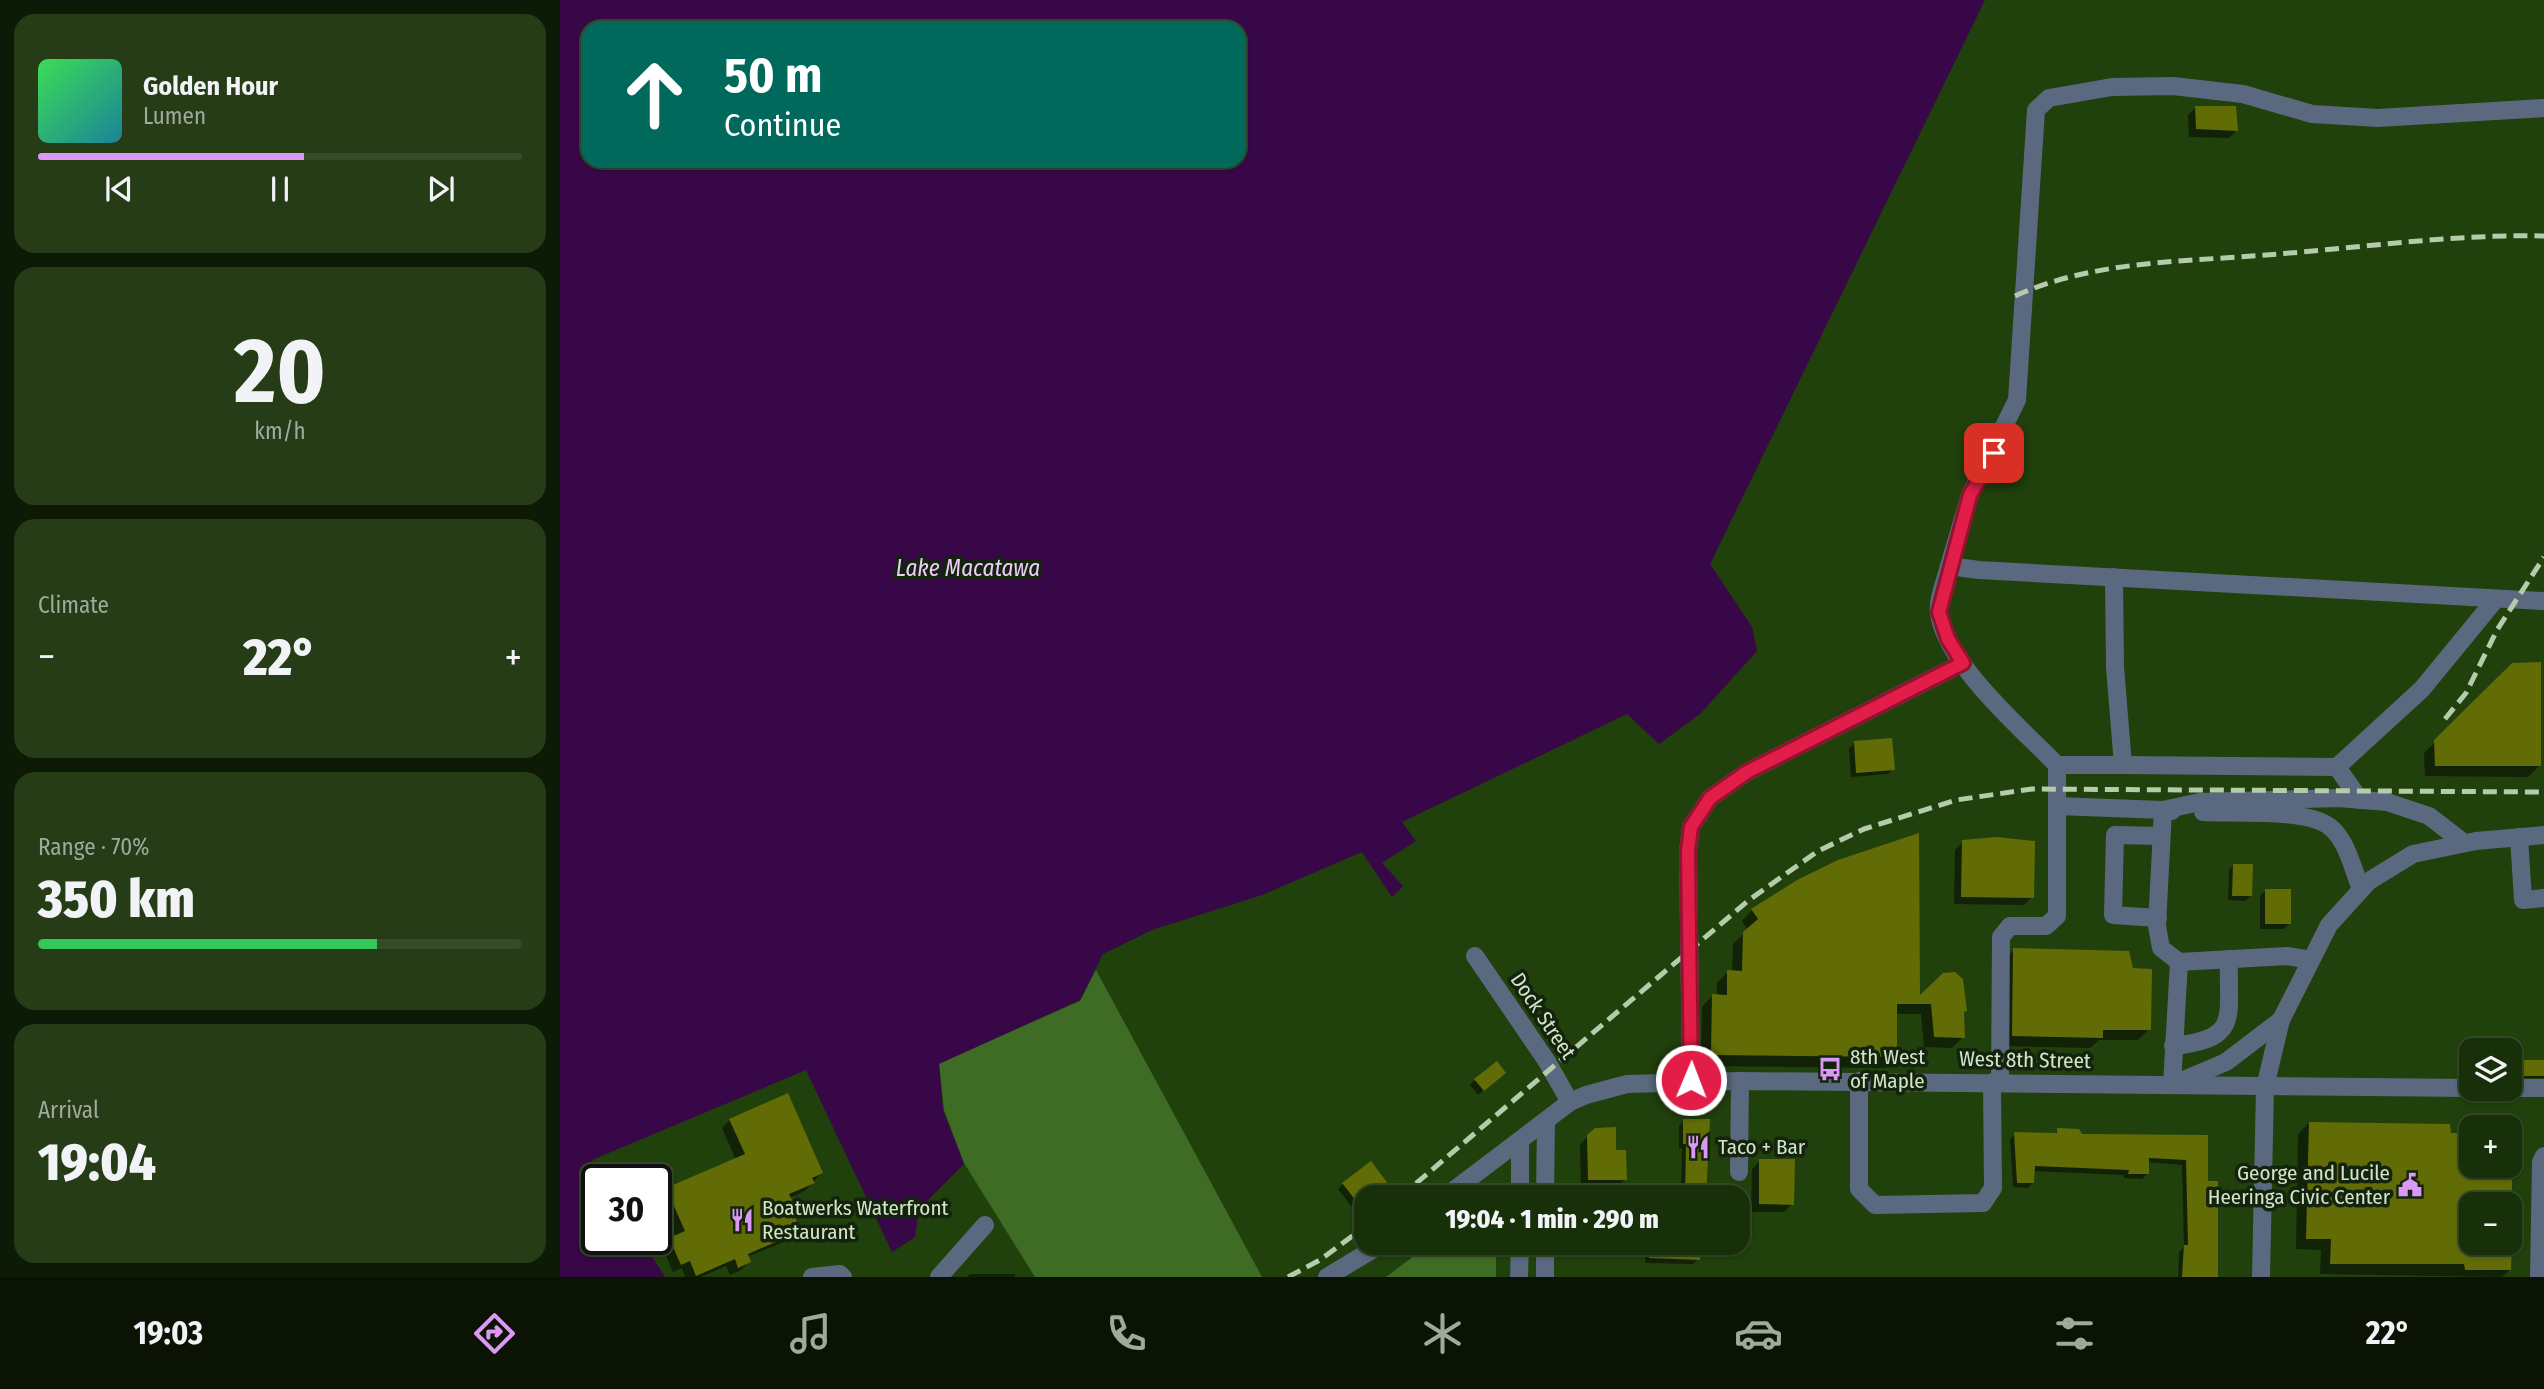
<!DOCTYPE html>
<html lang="en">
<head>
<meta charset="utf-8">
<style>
  body { margin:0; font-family:"Fira Sans Condensed",sans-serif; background:#253c17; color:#f1f3f6; height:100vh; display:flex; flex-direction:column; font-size:26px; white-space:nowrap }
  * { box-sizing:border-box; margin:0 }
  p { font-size:23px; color:#9fa99c }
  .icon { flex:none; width:38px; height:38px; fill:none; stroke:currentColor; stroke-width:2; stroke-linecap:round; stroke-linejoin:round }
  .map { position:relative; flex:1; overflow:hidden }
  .drawer { display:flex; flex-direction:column; gap:14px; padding:14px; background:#0d1a05; width:560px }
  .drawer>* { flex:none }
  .hud { position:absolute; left:21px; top:21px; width:665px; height:147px; border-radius:21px; box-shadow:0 2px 5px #0004,0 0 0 2px #364b2a; background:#00695c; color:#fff; overflow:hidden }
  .buttons { position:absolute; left:1899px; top:1038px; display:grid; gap:14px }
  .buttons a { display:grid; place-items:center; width:63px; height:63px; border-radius:14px; background:#183009; box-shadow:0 2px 5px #0004,0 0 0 2px #364b2a; font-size:35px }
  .speed { position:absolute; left:21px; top:1164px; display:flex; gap:14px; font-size:35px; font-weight:700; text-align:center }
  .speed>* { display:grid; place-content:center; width:91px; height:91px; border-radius:50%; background:#183009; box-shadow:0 2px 5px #0004,0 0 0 2px #364b2a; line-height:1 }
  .speed .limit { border:4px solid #111; border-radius:10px; background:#fff; color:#111 }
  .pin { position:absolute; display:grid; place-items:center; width:60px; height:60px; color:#fff; margin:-30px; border-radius:14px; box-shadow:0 4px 10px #0006 }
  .me { position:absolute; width:77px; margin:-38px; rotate:1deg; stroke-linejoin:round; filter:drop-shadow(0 0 5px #0008) }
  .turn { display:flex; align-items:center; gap:24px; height:147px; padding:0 28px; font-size:32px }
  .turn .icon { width:91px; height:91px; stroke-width:2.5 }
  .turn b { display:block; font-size:49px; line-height:60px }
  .big { font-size:52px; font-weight:800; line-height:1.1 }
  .drawer .widget { flex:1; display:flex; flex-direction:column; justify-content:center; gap:10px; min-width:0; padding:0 24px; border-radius:21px; background:#253c17 }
  .drawer .dial { align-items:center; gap:0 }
  .dial b { font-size:91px; line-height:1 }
  .song { display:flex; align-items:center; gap:21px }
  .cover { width:84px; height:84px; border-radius:10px; background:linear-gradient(135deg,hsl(130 70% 55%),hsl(190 70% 35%)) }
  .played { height:7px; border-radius:4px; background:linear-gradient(90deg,#db99f5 55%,#364b2a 55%) }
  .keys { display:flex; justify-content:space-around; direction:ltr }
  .heat { display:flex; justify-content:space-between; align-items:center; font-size:38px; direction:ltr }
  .charge { height:10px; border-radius:5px; background:linear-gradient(90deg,#34c759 70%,#364b2a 0) }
  .trip { position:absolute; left:794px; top:1185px; width:396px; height:70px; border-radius:21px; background:#183009; box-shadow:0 2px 5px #0004,0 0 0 2px #364b2a; font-weight:800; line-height:70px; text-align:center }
  .tabs { display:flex; height:112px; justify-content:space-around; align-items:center; background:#0a1304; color:#9fa99c }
  .tabs .icon { width:49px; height:49px }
  .tabs .current { color:#db99f5 }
  .tabs b { font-size:32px; color:#f1f3f6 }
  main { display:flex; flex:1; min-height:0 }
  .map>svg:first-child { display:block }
</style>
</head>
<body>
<main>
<section class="drawer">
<div class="widget">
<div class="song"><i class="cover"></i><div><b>Golden Hour</b><p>Lumen</p></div></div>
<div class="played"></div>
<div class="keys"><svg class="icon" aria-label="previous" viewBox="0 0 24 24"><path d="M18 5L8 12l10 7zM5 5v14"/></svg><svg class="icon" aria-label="pause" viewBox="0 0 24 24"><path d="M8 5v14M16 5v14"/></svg><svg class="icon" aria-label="next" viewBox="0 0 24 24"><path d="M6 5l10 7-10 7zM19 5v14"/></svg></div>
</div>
<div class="widget dial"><b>20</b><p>km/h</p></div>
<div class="widget"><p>Climate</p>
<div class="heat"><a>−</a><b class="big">22°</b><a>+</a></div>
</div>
<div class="widget"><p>Range · 70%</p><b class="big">350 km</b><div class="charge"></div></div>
<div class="widget"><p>Arrival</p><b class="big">19:04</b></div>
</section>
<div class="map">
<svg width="1984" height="1277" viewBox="0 0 1984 1277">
  <rect width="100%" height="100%" fill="#20400c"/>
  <!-- green -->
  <g fill="#3f6c25">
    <polygon points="536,970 702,1277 475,1277 404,1163 384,1110 379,1063 520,1001"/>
    <polygon points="871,1243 936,1243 936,1277 826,1277"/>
  </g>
  <!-- water -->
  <path fill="#370747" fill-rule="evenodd" d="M0,0H1425L1150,564L1192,627L1197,651L1140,714L1099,744L1067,714L842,822L856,841L822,863L843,886L832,897L802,852L702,895L592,930L543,954L520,1000L379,1064L383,1110L404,1164L359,1209L355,1237L332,1252L246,1070L32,1160L44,1179L37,1180V1239H81L105,1277H0ZM28,28H679V161H28Z"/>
  <!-- shadow -->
  <g fill="#0007" fill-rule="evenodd">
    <polygon points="1636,107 1677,130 1669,138 1629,137 1628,115"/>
    <polygon points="1953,665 1979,766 1968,777 1865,776 1864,753"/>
    <polygon points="1295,743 1333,769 1328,774 1291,777 1289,748"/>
    <polygon points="1403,842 1472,897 1464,905 1394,904 1395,850"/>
    <polygon points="1674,865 1690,896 1685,901 1668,900 1669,870"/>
    <polygon points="1705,891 1729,924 1724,929 1700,929 1700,896"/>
    <polygon points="1192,910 1358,999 1402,1013 1403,1037 1392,1048 1364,1047 1361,1014 1335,1014 1335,1057 1324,1068 1141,1066 1142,1007 1152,996 1157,996 1157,983 1168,972 1172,972 1173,944 1188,930 1182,921"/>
    <polygon points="1454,950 1571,969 1589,1029 1578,1040 1539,1040 1530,1048 1441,1046 1443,961"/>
    <rect x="1950" y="1062" width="34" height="16"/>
    <polygon points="939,1077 918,1095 910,1085 915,1080"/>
    <polygon points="170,1120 261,1173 245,1191 229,1198 227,1204 239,1230 231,1239 187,1257 189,1262 181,1270 170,1275 166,1266 141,1277 125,1277 122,1268 113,1272 102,1247 116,1237 99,1198 107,1190 176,1160 162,1128"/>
    <polygon points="1124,1121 1145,1197 1121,1197 1122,1148 1119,1148 1119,1126"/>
    <path d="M1749,1123L1911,1135V1166H1950L1951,1159L1950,1270L1942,1277L1760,1274L1761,1250L1736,1249L1738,1134ZM1911,1204H1950V1242H1911Z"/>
    <polygon points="1035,1129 1054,1152 1065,1179 1057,1188 1021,1188 1020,1145"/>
    <polygon points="1498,1130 1520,1136 1646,1136 1646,1183 1656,1277 1618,1277 1619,1252 1624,1247 1622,1165 1587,1162 1587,1174 1582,1179 1564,1178 1564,1175 1473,1171 1473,1182 1468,1188 1453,1187 1450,1139 1455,1134 1493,1135"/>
    <polygon points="1200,1161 1232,1204 1224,1212 1191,1212 1192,1169"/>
    <polygon points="783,1184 821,1197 807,1197 807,1208 798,1215 778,1189"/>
    <polygon points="1086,1242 1139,1242 1138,1259 1133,1264 1085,1263"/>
    <polygon points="410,1274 455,1274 455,1277 407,1277"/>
  </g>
  <!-- building -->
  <g fill="#626c07">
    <polygon points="1635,106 1676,106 1678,131 1636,129"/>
    <polygon points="1981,662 1981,766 1875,766 1874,740 1952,663"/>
    <polygon points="1332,738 1335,770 1296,773 1294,741"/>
    <polygon points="1359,833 1360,995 1383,973 1395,972 1403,979 1407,1011 1404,1012 1405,1038 1374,1037 1371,1004 1337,1004 1337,1057 1151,1055 1152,994 1167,995 1167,970 1182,971 1183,932 1198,919 1191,909 1237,880 1278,860"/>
    <polygon points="1437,837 1475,841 1474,898 1401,897 1402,840"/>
    <polygon points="1673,864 1693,864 1692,896 1672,896"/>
    <rect x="1705" y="889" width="26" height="35"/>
    <polygon points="1453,948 1569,951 1573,968 1592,969 1591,1030 1543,1030 1543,1038 1452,1036"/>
    <rect x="1950" y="1060" width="34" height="16"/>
    <polygon points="937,1061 946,1073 924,1091 914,1079"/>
    <polygon points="228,1093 263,1173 252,1178 255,1183 229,1194 233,1202 229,1204 241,1231 188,1254 191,1262 178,1268 175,1259 136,1276 130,1261 121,1265 109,1238 125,1231 106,1188 185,1154 169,1119"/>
    <polygon points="1123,1119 1150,1119 1146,1197 1125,1197 1126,1144 1123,1144"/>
    <polygon points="1749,1122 1890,1124 1891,1133 1911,1133 1911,1166 1952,1166 1952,1204 1911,1204 1911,1242 1952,1242 1951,1270 1905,1270 1904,1264 1770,1264 1771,1239 1746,1239"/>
    <polygon points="1056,1127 1056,1150 1066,1150 1067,1180 1028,1180 1027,1135 1035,1128"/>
    <polygon points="1497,1128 1519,1129 1522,1134 1648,1135 1648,1181 1658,1181 1658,1277 1622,1277 1624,1245 1628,1245 1626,1160 1589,1158 1589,1174 1568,1174 1569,1170 1475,1166 1474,1183 1457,1183 1454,1132 1497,1133"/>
    <polygon points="1199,1159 1235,1159 1234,1205 1199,1204"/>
    <polygon points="811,1161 832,1189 822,1197 807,1197 807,1215 782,1183"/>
    <polygon points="1090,1242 1141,1242 1140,1260 1089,1258"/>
  </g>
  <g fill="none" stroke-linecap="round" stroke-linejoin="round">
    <!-- minor -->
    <g stroke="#5a697f" stroke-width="18">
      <polyline points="1389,566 1410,495 1457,400 1476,110 1489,98 1552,87 1613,86 1683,94 1752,114 1818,118 1984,108"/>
      <polyline points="1497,765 1563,765 1555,667 1554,577"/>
      <polyline points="1563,765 1777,767 1800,800"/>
      <polyline points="1777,767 1862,689 1935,600"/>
      <path d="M1497,806V765C1462,729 1385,663 1379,613C1377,599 1386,579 1389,566L1419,570L1984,601"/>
      <polyline points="1612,811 1603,810 1597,926 1601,948 1619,962 1727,956 1751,960"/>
      <path d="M1643,812C1674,814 1746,808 1770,827C1787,840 1793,870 1801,889"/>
      <polyline points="1959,837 1963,900 1984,898"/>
      <polyline points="1598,918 1553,915 1555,835 1601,836"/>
      <polyline points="915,956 986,1060 1010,1102"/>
      <path d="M1613,1046C1682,1039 1667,1017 1669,959"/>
      <polyline points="1131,1080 1128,851 1131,827 1150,798 1187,772 1403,663"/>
      <polyline points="1299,1081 1299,1189 1315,1205 1423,1203 1433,1188 1432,1082"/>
      <polyline points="1619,1082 1666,1062 1721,1020"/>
      <polyline points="1440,1083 1441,937 1450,926 1486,926 1497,916 1497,806 1603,810 1640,802 1778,798 1827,802 1869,816 1904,843"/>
      <polyline points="1612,1085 1619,962"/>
      <polyline points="1950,1088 1984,1088"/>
      <polyline points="1179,1172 1180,1081"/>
      <polyline points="885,1197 1010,1102 1026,1095 1067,1084 1180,1081 1911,1088"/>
      <polyline points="960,1197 960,1140"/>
      <polyline points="985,1197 986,1121"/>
      <polyline points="252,1277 280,1274 283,1277"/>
      <polyline points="379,1277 425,1225"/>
      <polyline points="767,1277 825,1242"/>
      <polyline points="959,1277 960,1242"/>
      <polyline points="985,1277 985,1242"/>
      <polyline points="1701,1277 1705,1087 1721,1020 1769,925 1809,881 1853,854 1916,841 1984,835"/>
      <polyline points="1979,1277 1981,1162 1984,1156"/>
    </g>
    <!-- rail -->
    <g stroke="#b6cbab" stroke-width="5" stroke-dasharray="14 7" stroke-linecap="butt">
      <path d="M1455,296C1536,259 1631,262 1718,254C1807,247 1895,234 1984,236"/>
      <polyline points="1885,719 1906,693 1937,630 1984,557"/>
      <polyline points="840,1197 1189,900 1258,851 1304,829 1396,800 1472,789 1984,792"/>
      <polyline points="728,1277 760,1260 807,1225"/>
    </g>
  </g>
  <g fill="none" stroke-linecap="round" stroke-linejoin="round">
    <!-- route casing -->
    <g stroke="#92132f" stroke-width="18">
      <polyline id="route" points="1131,1080 1128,851 1131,827 1150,798 1187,772 1403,663 1388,639 1379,612 1410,495 1434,453"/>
    </g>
    <!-- route -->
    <use href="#route" stroke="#e11d48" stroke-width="12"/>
  </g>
  <!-- icons -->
  <defs>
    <g id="bus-bare" transform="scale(1.89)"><path d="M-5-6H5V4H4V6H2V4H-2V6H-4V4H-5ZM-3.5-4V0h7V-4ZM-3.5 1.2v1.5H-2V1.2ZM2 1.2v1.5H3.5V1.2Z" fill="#db99f5" stroke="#14230d" stroke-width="2.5" paint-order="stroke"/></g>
    <g id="restaurant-bare" transform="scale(1.89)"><path d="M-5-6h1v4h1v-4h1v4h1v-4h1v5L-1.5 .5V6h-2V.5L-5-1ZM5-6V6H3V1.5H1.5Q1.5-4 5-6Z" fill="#db99f5" stroke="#14230d" stroke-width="2.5" paint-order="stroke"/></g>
    <g id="civic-bare" transform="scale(1.89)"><path d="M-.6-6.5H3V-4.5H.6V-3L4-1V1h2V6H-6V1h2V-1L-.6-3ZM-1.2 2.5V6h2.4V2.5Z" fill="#db99f5" stroke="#14230d" stroke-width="2.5" paint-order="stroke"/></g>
  </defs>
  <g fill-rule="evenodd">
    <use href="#bus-bare" x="1270" y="1069"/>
    <use href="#restaurant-bare" x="1138" y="1147"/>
    <use href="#civic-bare" x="1850" y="1185"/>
    <use href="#restaurant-bare" x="182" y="1220"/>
  </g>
  <g text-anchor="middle" stroke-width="7" stroke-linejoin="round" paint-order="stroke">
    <!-- street labels -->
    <g font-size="21" fill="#d2e5c9" stroke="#14230d">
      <text transform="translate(983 1016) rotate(56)" y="7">Dock Street</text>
      <text transform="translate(1465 1060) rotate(1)" y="7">West 8th Street</text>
    </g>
    <!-- poi labels -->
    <g font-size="21" fill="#d2e5c9" stroke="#14230d" text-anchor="start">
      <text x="1290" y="1064">8th West<tspan x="1290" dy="24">of Maple</tspan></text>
      <text x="1158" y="1154">Taco + Bar</text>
      <text x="1830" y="1180" text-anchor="end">George and Lucile<tspan x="1830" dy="24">Heeringa Civic Center</tspan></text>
      <text x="202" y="1215">Boatwerks Waterfront<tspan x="202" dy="24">Restaurant</tspan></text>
    </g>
    <!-- water labels -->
    <g font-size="23" font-style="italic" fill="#ecccf9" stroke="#14230d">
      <text x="408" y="576">Lake Macatawa</text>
    </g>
  </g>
</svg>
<div class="buttons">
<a><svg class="icon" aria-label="layers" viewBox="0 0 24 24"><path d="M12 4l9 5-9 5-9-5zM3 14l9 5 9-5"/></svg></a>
<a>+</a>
<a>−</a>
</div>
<div class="speed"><div class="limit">30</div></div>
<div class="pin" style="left:1434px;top:453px;background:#d93025"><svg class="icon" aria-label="arrive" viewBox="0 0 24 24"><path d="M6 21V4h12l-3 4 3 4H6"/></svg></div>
<svg class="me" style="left:1131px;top:1080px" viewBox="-20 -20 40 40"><circle r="17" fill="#e11d48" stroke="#fff" stroke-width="3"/><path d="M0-11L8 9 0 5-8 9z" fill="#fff"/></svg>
<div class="trip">19:04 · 1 min · 290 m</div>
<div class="hud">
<div class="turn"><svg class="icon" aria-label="ahead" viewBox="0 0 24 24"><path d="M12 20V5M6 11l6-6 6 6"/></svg><div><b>50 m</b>Continue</div></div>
</div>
</div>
</main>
<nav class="tabs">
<b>19:03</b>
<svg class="icon current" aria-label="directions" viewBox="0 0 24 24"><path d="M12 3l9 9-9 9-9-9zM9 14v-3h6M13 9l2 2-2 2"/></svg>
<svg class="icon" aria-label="music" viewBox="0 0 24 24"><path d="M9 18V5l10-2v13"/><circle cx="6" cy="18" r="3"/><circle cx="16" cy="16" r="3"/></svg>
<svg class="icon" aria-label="phone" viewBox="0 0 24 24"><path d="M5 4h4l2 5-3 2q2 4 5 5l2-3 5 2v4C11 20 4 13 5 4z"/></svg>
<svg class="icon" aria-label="climate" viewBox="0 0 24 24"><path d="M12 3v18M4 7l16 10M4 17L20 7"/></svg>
<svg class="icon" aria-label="car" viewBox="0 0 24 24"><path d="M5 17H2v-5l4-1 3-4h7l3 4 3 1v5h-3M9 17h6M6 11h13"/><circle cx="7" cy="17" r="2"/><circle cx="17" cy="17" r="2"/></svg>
<svg class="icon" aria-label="filters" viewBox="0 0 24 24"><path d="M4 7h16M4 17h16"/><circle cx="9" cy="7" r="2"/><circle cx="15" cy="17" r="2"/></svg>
<b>22°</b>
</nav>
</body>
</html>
